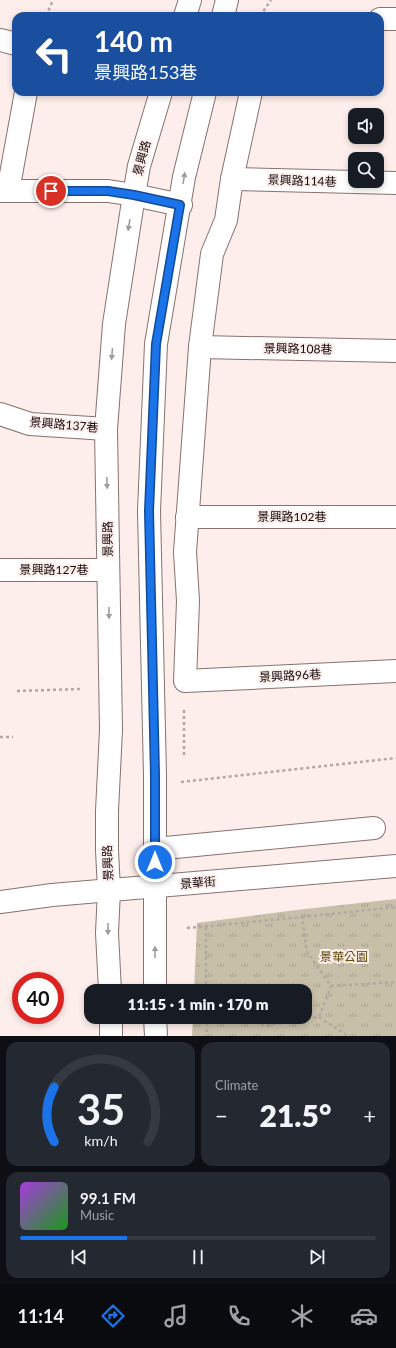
<!DOCTYPE html>
<html lang="en">
<head>
<meta charset="utf-8">
<style>
  body { margin:0; font-family:Lato,"Noto Sans TC",sans-serif; background:#242831; color:#f1f3f6; height:100vh; display:flex; flex-direction:column; font-size:15px; white-space:nowrap }
  * { box-sizing:border-box; margin:0 }
  p { font-size:13px; color:#9ea1a6 }
  .icon { flex:none; width:22px; height:22px; fill:none; stroke:currentColor; stroke-width:2; stroke-linecap:round; stroke-linejoin:round }
  .map { position:relative; height:1036px; overflow:hidden }
  .details { display:flex; flex-direction:column; gap:6px; padding:6px; background:#0d0f14; flex:1 }
  .details>* { flex:none }
  .guide { position:absolute; left:12px; top:12px; width:372px; height:84px; border-radius:12px; box-shadow:0 2px 6px #0003; background:#1a4fa0; color:#fff; overflow:hidden }
  .buttons { position:absolute; left:348px; top:108px; display:grid; gap:8px }
  .buttons a { display:grid; place-items:center; width:36px; height:36px; border-radius:8px; background:#171b24; box-shadow:0 2px 6px #0003; font-size:20px }
  .speed { position:absolute; left:12px; top:972px; display:flex; gap:8px; font-size:20px; font-weight:700; text-align:center }
  .speed>* { display:grid; place-content:center; width:52px; height:52px; border-radius:50%; background:#171b24; box-shadow:0 2px 6px #0003; line-height:1 }
  .speed .limit { border:6px solid #d22; background:#fff; color:#111 }
  .pin { position:absolute; display:grid; place-items:center; width:34px; height:34px; color:#fff; margin:-17px; border:2px solid #fff; border-radius:50%; box-shadow:0 1px 4px #0007 }
  .me { position:absolute; width:44px; margin:-22px; rotate:0deg; stroke-linejoin:round; filter:drop-shadow(0 0 3px #0008) }
  .turn { display:flex; align-items:center; gap:14px; height:84px; padding:0 16px; font-size:18px }
  .turn .icon { width:52px; height:52px; stroke-width:2.5 }
  .turn b { display:block; font-size:28px; line-height:34px }
  .big { font-size:30px; font-weight:800; line-height:1.1 }
  .details .widget { flex:1; display:flex; flex-direction:column; justify-content:center; gap:6px; min-width:0; padding:0 14px; border-radius:12px; background:#242831 }
  .details .dial { align-items:center; gap:0 }
  .dial svg { height:104px; overflow:visible; fill:none; stroke:#363941; stroke-width:7; stroke-linecap:round; text-anchor:middle }
  .dial text { fill:#f1f3f6; stroke:none }
  .song { display:flex; align-items:center; gap:12px }
  .cover { width:48px; height:48px; border-radius:6px; background:linear-gradient(135deg,hsl(280 70% 55%),hsl(120 70% 35%)) }
  .played { height:4px; border-radius:2px; background:linear-gradient(90deg,#1a73e8 30%,#363941 30%) }
  .keys { display:flex; justify-content:space-around; direction:ltr }
  .heat { display:flex; justify-content:space-between; align-items:center; font-size:22px; direction:ltr }
  .details .tiles { flex:1; display:grid; gap:6px; grid-template-columns:1fr 1fr }
  .widget:last-child { grid-column:span 2 }
  .trip { position:absolute; left:84px; top:984px; width:228px; height:40px; border-radius:12px; background:#171b24; box-shadow:0 2px 6px #0003; font-weight:800; line-height:40px; text-align:center }
  .dock { display:flex; height:64px; justify-content:space-around; align-items:center; background:#090b0e; color:#9ea1a6 }
  .dock .icon { width:28px; height:28px }
  .dock .on { color:#1a73e8 }
  .dock b { font-size:18px; color:#f1f3f6 }
  .map>svg:first-child { display:block }
</style>
</head>
<body>
<div class="map">
<svg width="396" height="1036" viewBox="0 0 396 1036">
  <defs>
    <pattern id="park-tufts" width="24" height="20" patternUnits="userSpaceOnUse"><rect width="24" height="20" fill="#c8bfa9"/><path d="M3 7l-1-3M5 7V3M7 7l1-3M15 17l-1-3M17 17v-4M19 17l1-3" fill="none" stroke="#aba390"/></pattern>
  </defs>
  <rect width="100%" height="100%" fill="#fdeeeb"/>
  <!-- park -->
  <polygon fill="url(#park-tufts)" points="396,899 396,1036 192,1036 193,1017 305,1017 305,991 194,991 197,923 296,910"/>
  <g fill="none" stroke-linecap="round" stroke-linejoin="round">
    <!-- minor casing -->
    <g stroke="#88726e" stroke-width="24">
      <g id="minor">
        <polyline points="185,16 190,0"/>
        <polyline points="223,16 227,0"/>
        <polyline points="380,19 396,19"/>
        <polyline points="0,40 16,44"/>
        <polyline points="251,92 232,179 226,220 212,254 200,347 185,552 188,601 185,681 396,671"/>
        <polyline points="232,179 396,183"/>
        <polyline points="0,191 108,191 134,195 181,205"/>
        <polyline points="8,191 26,92"/>
        <polyline points="200,347 396,351"/>
        <polyline points="0,414 30,424 106,429"/>
        <polyline points="187,517 396,517"/>
        <polyline points="0,570 108,570"/>
        <polyline points="155,849 374,828"/>
        <polyline points="0,902 52,895 396,866"/>
        <polyline points="110,991 107,933 109,890 107,850 107,811 111,730 106,429 114,324 134,195 139,166 161,92"/>
        <polyline points="155,991 155,775 149,511 156,344 184,177 205,92"/>
        <polyline points="111,1017 111,1036"/>
        <polyline points="155,1017 156,1036"/>
      </g>
    </g>
    <!-- path -->
    <g stroke="#b3a6a3" stroke-width="2.5" stroke-dasharray="3 3" stroke-linecap="butt">
      <polyline points="46,16 53,0"/>
      <polyline points="260,16 271,0"/>
      <polyline points="17,691 80,689"/>
      <polyline points="0,737 13,737"/>
      <polyline points="184,755 184,708"/>
      <polyline points="181,782 396,758"/>
      <polyline points="302,917 396,907"/>
      <polyline points="206,927 206,991"/>
      <polyline points="187,928 302,917 307,952 331,986 319,1017 264,1026 248,1017"/>
      <polyline points="331,986 396,982"/>
      <polyline points="207,1017 207,1036"/>
      <polyline points="319,1017 348,1036"/>
    </g>
    <!-- minor -->
    <use href="#minor" stroke="#fff" stroke-width="22"/>
  </g>
  <!-- one-way arrows -->
  <defs><path id="oneway-solid" d="M-6-.8H1V-3.2L6.5 0L1 3.2V.8H-6Z"/></defs>
  <g fill="#a09d9d">
    <use href="#oneway-solid" transform="translate(184 178) rotate(-80)"/>
    <use href="#oneway-solid" transform="translate(129 225) rotate(99)"/>
    <use href="#oneway-solid" transform="translate(112 354) rotate(95)"/>
    <use href="#oneway-solid" transform="translate(107 483) rotate(89)"/>
    <use href="#oneway-solid" transform="translate(109 613) rotate(89)"/>
    <use href="#oneway-solid" transform="translate(108 929) rotate(91)"/>
    <use href="#oneway-solid" transform="translate(155 952) rotate(-90)"/>
  </g>
  <g fill="none" stroke-linecap="round" stroke-linejoin="round">
    <!-- route casing -->
    <g stroke="#114b97" stroke-width="10">
      <polyline id="route" points="51,191 108,191 134,195 180,205 156,344 149,511 155,775 155,862"/>
    </g>
    <!-- route -->
    <use href="#route" stroke="#1a73e8" stroke-width="7"/>
  </g>
  <g text-anchor="middle" stroke-width="4" stroke-linejoin="round" paint-order="stroke">
    <!-- street labels -->
    <g font-size="12" fill="#120a09" stroke="#fdeeeb">
      <text transform="translate(142 158) rotate(-75)" y="4">景興路</text>
      <text transform="translate(302 181) rotate(2)" y="4">景興路114巷</text>
      <text transform="translate(298 349) rotate(1)" y="4">景興路108巷</text>
      <text transform="translate(64 425) rotate(5)" y="4">景興路137巷</text>
      <text x="292" y="521">景興路102巷</text>
      <text transform="translate(108 539) rotate(-91)" y="4">景興路</text>
      <text x="54" y="574">景興路127巷</text>
      <text transform="translate(290 676) rotate(-3)" y="4">景興路96巷</text>
      <text transform="translate(108 863) rotate(-92)" y="4">景興路</text>
      <text transform="translate(198 883) rotate(-5)" y="4">景華街</text>
    </g>
    <!-- park labels -->
    <g font-size="12" fill="#584400" stroke="#fdeeeb">
      <text x="344" y="961">景華公園</text>
    </g>
  </g>
</svg>
<div class="buttons">
<a><svg class="icon" aria-label="sound" viewBox="0 0 24 24"><path d="M4 9h4l5-4v14l-5-4H4zM17 9q2 3 0 6"/></svg></a>
<a><svg class="icon" aria-label="search" viewBox="0 0 24 24"><circle cx="10" cy="10" r="6"/><path d="M15 15l6 6"/></svg></a>
</div>
<div class="speed"><div class="limit">40</div></div>
<div class="pin" style="left:51px;top:191px;background:#d93025"><svg class="icon" aria-label="arrive" viewBox="0 0 24 24"><path d="M6 21V4h12l-3 4 3 4H6"/></svg></div>
<svg class="me" style="left:155px;top:862px" viewBox="-20 -20 40 40"><circle r="17" fill="#1a73e8" stroke="#fff" stroke-width="3"/><path d="M0-11L8 9 0 5-8 9z" fill="#fff"/></svg>
<div class="trip">11:15 · 1 min · 170 m</div>
<div class="guide">
<div class="turn"><svg class="icon" aria-label="left" viewBox="0 0 24 24"><path d="M17 20v-9H6M10 6l-5 5 5 5"/></svg><div><b>140 m</b>景興路153巷</div></div>
</div>
</div>
<section class="details">
<div class="tiles">
<div class="widget dial"><svg viewBox="0 0 100 80">
<path d="M14 69A42 42 0 1 1 86 69"/>
<path d="M14 69A42 42 0 0 1 14 27" stroke="#1a73e8"/>
<text x="50" y="56" font-size="32" font-weight="700">35</text>
<text x="50" y="72" font-size="11">km/h</text>
</svg></div>
<div class="widget"><p>Climate</p>
<div class="heat"><a>−</a><b class="big">21.5°</b><a>+</a></div>
</div>
<div class="widget">
<div class="song"><i class="cover"></i><div><b>99.1 FM</b><p>Music</p></div></div>
<div class="played"></div>
<div class="keys"><svg class="icon" aria-label="previous" viewBox="0 0 24 24"><path d="M18 5L8 12l10 7zM5 5v14"/></svg><svg class="icon" aria-label="pause" viewBox="0 0 24 24"><path d="M8 5v14M16 5v14"/></svg><svg class="icon" aria-label="next" viewBox="0 0 24 24"><path d="M6 5l10 7-10 7zM19 5v14"/></svg></div>
</div>
</div>
</section>
<nav class="dock">
<b>11:14</b>
<svg class="icon on" aria-label="directions" viewBox="0 0 24 24"><path d="M12 3l9 9-9 9-9-9zM9 14v-3h6M13 9l2 2-2 2"/></svg>
<svg class="icon" aria-label="music" viewBox="0 0 24 24"><path d="M9 18V5l10-2v13"/><circle cx="6" cy="18" r="3"/><circle cx="16" cy="16" r="3"/></svg>
<svg class="icon" aria-label="phone" viewBox="0 0 24 24"><path d="M5 4h4l2 5-3 2q2 4 5 5l2-3 5 2v4C11 20 4 13 5 4z"/></svg>
<svg class="icon" aria-label="climate" viewBox="0 0 24 24"><path d="M12 3v18M4 7l16 10M4 17L20 7"/></svg>
<svg class="icon" aria-label="car" viewBox="0 0 24 24"><path d="M5 17H2v-5l4-1 3-4h7l3 4 3 1v5h-3M9 17h6M6 11h13"/><circle cx="7" cy="17" r="2"/><circle cx="17" cy="17" r="2"/></svg>
</nav>
</body>
</html>
